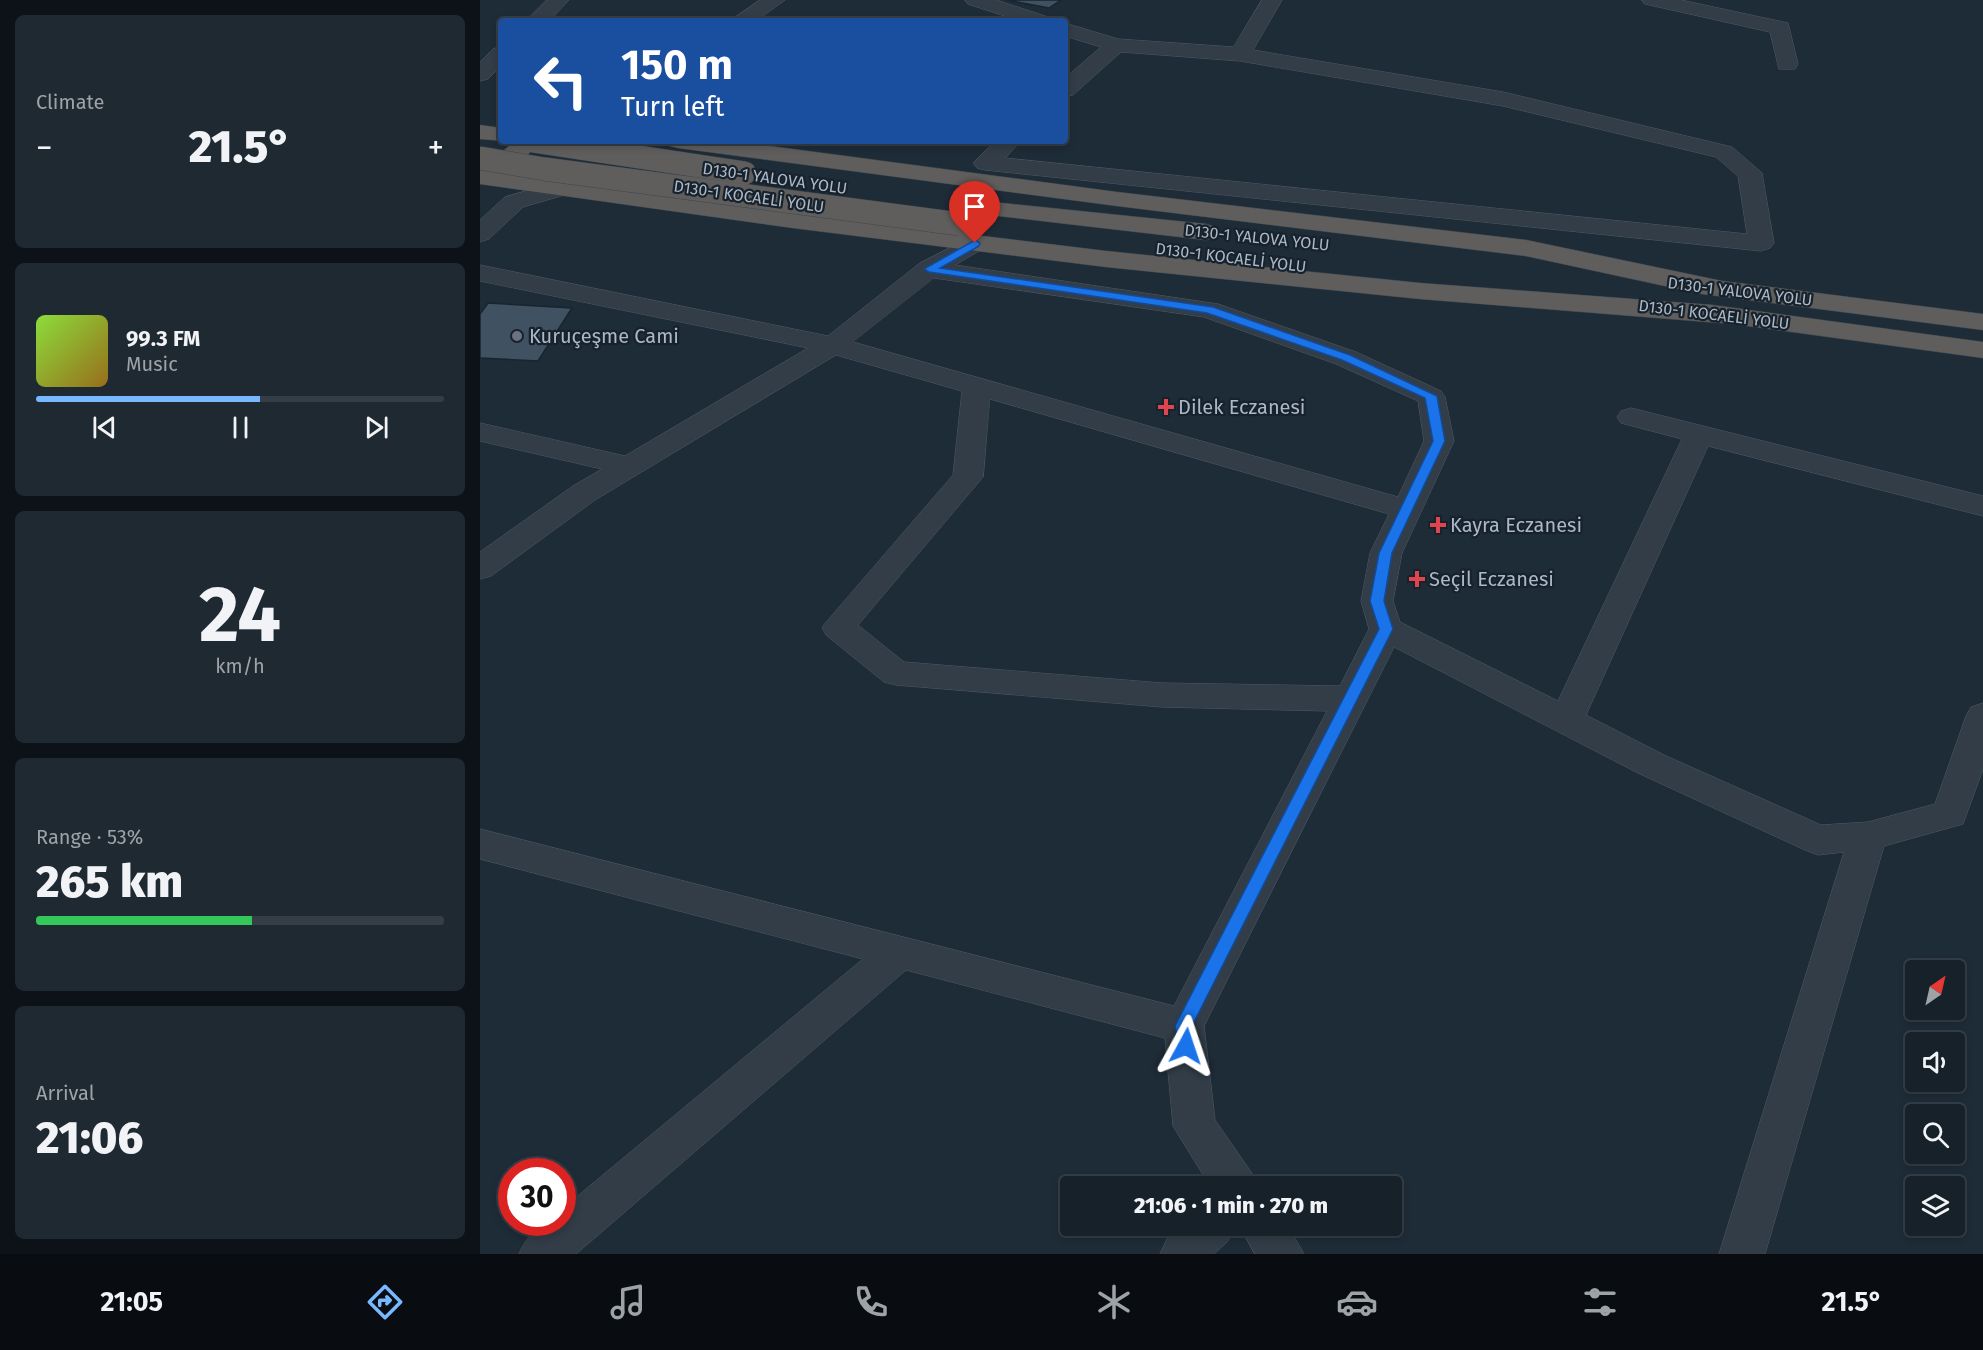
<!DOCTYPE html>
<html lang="en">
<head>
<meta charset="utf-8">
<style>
  body { margin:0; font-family:"Fira Sans",sans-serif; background:#1f2932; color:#f1f3f6; height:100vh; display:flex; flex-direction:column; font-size:22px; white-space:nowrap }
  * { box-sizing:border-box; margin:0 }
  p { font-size:20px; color:#9ea3a8 }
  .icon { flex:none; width:33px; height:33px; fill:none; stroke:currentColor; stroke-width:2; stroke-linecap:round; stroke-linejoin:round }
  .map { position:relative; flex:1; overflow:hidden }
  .drawer { display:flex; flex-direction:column; gap:15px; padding:15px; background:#0c1217; width:480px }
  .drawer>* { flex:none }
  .banner { position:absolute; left:18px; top:18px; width:570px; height:126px; border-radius:6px; box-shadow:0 3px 9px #0003,0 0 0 2px #353e47; background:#1a4fa0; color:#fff; overflow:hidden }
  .needle { width:39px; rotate:34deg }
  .buttons { position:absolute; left:1425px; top:960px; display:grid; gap:12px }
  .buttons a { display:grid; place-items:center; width:60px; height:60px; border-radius:6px; background:#16212a; box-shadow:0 3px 9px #0003,0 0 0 2px #353e47; font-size:30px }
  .speed { position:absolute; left:18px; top:1158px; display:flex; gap:12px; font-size:30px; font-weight:700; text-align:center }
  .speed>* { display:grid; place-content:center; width:78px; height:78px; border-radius:50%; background:#16212a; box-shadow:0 3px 9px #0003,0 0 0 2px #353e47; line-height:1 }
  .speed .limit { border:9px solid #d22; background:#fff; color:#111 }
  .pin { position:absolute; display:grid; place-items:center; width:51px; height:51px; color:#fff; margin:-62px -26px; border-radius:50% 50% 50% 0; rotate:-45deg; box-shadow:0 0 6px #0007 }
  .pin .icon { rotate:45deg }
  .me { position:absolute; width:66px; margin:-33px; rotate:5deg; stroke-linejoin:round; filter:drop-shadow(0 0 4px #0008) }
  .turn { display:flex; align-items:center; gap:21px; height:126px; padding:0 24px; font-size:27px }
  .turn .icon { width:78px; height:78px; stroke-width:2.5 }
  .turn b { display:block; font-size:42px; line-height:51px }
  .big { font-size:45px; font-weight:800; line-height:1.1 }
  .drawer .widget { flex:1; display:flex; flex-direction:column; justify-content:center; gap:9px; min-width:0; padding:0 21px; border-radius:9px; background:#1f2932 }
  .drawer .dial { align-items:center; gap:0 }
  .dial b { font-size:78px; line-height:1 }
  .song { display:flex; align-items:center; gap:18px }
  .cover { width:72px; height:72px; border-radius:9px; background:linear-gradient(135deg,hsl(90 70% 55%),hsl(40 70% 35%)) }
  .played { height:6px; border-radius:3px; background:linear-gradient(90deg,#77b8ff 55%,#353e47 55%) }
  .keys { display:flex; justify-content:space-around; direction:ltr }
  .heat { display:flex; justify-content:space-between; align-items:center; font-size:33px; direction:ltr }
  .charge { height:9px; border-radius:4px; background:linear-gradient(90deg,#34c759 53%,#353e47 0) }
  .trip { position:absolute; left:580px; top:1176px; width:342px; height:60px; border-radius:6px; background:#16212a; box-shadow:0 3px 9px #0003,0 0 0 2px #353e47; font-weight:800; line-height:60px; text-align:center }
  .tab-bar { display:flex; height:96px; justify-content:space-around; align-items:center; background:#090d11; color:#9ea3a8 }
  .tab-bar .icon { width:42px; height:42px }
  .tab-bar .on { color:#77b8ff }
  .tab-bar b { font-size:27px; color:#f1f3f6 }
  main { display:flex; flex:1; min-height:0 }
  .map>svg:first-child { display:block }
</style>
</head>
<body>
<main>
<section class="drawer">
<div class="widget"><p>Climate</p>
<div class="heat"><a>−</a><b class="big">21.5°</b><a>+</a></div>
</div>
<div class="widget">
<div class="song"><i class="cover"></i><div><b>99.3 FM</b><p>Music</p></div></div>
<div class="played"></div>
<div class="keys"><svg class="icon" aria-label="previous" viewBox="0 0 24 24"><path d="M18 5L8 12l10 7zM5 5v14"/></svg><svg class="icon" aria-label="pause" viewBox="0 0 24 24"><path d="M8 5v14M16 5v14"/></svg><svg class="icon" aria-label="next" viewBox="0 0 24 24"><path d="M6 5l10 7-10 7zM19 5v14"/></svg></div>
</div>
<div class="widget dial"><b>24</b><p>km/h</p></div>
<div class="widget"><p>Range · 53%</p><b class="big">265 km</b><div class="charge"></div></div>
<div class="widget"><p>Arrival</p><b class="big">21:06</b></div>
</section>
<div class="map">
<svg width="1503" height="1254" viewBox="0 0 1503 1254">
  <rect width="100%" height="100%" fill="#1e2c38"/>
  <!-- building -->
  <g fill="#405161" stroke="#19242f" stroke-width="1.5">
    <polygon points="527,0 581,0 569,8"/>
    <polygon points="8,303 92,308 58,361 0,358 0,314"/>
  </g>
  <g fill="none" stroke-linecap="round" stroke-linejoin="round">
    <!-- minor casing -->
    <g stroke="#4f5b67" stroke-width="1">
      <g id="minor">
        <polygon points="67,0 89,0 69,21 46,21"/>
        <polygon points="485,0 516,0 568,17 572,21 540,21 488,4"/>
        <polygon points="782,0 802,0 773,50 1023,92 1252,147 1282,173 1294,243 1290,248 1281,251 505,170 497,168 493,163 515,141 541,141 525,158 1267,234 1258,176 1236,157 1023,106 760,61 641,52 593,95 585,97 585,78 621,47 585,36 585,23 638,39 753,47"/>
        <polygon points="1162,0 1201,0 1308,23 1318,64 1315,69 1299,69 1290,32 1165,4"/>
        <polygon points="21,47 21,66 8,79 0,81 0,62 13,49"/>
        <path d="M495,235L504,238L508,243L504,248L475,265L738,304L876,352L961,391L965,397L974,441L922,553L913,601L920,622L1078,701L1202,439L1141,423L1137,417L1141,411L1151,408L1503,496V516L1228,446L1106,715L1184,755L1341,825L1388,822L1455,804L1486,716L1491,707L1503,703V769L1483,824L1404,846L1285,1254H1239L1364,852L1338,855L1325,850L1158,773L914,647L724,1026L735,1120L771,1172L777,1186H730L693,1126L685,1038L426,970L96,1254H39C48,1234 60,1222 82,1222V1209L383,959L0,859V829L694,1006L847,711L682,707L416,685L404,682L346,635L342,627L473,475L482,391L356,355L115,500L11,576L0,579V552L93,486L122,469L0,441V423L145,456L328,348L0,281V265L348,336L440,263ZM454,278L724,317L856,364L938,401L944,441L918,497L373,342ZM510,399L909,514L890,553L881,601L889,629L860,686L682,683L424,662L378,625L503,477Z"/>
        <polygon points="701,1226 754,1226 748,1241 734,1254 680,1254 687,1239"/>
        <polygon points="760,1226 808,1226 824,1254 775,1254"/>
      </g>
    </g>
    <!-- tertiary casing -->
    <g stroke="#4f5b67" stroke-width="1">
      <g id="tertiary">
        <polygon points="280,0 305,0 276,21 250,21"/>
        <polygon points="82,181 91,183 94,188 91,193 43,207 9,239 0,242 0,220 25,197"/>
      </g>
    </g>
    <!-- trunk casing -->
    <g stroke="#3c4853" stroke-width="1">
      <g id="trunk">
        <polygon points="0,125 21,128 21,141 25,141 0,139"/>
        <polygon points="35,141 63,141 39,162 34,175 313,213 626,251 940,283 1232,305 1503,342 1503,358 1253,324 940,299 626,267 313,228 0,184 0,170 11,171 22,152"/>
        <polygon points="186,141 252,141 637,192 1046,240 1242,281 1503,314 1503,330 1222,294 1046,256 637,206 198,148 190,146"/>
        <polygon points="493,200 726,224 735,227 739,232 735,237 726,240 484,212 481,207 484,202"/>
      </g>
    </g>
    <!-- minor -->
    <use href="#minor" fill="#323d48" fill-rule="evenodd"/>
    <!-- tertiary -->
    <use href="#tertiary" fill="#323d48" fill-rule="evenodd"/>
    <!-- trunk -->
    <use href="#trunk" fill="#5f5e5c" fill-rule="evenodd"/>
    <!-- trunk-bridge casing -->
    <g stroke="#3c4853" stroke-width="24" stroke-linecap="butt">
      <g id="trunk-bridge">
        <polyline points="53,141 265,173"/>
        <polyline points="0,158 64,169 479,224"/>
      </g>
    </g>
    <!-- trunk-bridge -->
    <use href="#trunk-bridge" stroke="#5f5e5c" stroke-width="23"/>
  </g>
  <!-- route -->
  <polygon fill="#1a73e8" stroke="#114b97" stroke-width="1.5" points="495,240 500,243 499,246 460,268 733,307 870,355 957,396 965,441 912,553 904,601 913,629 712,1026 714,1046 712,1051 706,1053 700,1051 695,1026 899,629 890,601 899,553 953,441 945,398 862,360 727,313 449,272 444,269"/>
  <!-- markers -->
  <circle fill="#6b7280" stroke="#17222d" stroke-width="2" cx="37" cy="336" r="6"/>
  <g fill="#e0444e" stroke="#17222d" stroke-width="2">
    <path d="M683 398h6v6h6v6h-6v6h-6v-6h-6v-6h6z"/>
    <path d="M955 516h6v6h6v6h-6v6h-6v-6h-6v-6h6z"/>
    <path d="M934 570h6v6h6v6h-6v6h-6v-6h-6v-6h6z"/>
  </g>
  <g text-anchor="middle" stroke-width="4.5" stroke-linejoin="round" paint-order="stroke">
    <!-- far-street labels -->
    <g font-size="16" fill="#abb8c6" stroke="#17222d">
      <text transform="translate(295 178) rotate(8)" y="6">D130-1 YALOVA YOLU</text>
      <text transform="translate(269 196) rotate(8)" y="6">D130-1 KOCAELİ YOLU</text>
      <text transform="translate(777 237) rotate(6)" y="6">D130-1 YALOVA YOLU</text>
      <text transform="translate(751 257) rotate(7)" y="6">D130-1 KOCAELİ YOLU</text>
      <text transform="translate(1260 291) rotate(7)" y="6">D130-1 YALOVA YOLU</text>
      <text transform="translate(1234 314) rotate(7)" y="6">D130-1 KOCAELİ YOLU</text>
    </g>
    <!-- poi labels -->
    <g font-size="20" fill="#abb8c6" stroke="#17222d" text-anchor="start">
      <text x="49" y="343">Kuruçeşme Cami</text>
      <text x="698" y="414">Dilek Eczanesi</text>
      <text x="970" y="532">Kayra Eczanesi</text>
      <text x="949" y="586">Seçil Eczanesi</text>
    </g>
  </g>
</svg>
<div class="buttons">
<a><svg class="needle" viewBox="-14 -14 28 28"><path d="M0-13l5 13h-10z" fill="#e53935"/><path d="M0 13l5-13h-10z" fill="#9ea3a8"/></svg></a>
<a><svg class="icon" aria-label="sound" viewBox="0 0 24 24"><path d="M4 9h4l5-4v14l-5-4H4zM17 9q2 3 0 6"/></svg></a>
<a><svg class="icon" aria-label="search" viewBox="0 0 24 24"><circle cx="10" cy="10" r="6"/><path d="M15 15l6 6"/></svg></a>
<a><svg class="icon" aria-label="layers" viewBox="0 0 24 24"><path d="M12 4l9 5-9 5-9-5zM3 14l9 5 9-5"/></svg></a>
</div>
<div class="speed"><div class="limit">30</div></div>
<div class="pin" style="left:495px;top:243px;background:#d93025"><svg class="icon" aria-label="arrive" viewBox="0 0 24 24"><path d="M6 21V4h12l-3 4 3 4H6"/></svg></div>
<svg class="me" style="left:706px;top:1046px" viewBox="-20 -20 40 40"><path d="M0-17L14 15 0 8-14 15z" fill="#1a73e8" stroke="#fff" stroke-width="4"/></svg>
<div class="trip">21:06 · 1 min · 270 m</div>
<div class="banner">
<div class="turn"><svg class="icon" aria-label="left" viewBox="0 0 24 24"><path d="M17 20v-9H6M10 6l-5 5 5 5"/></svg><div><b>150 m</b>Turn left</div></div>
</div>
</div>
</main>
<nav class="tab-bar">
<b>21:05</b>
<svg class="icon on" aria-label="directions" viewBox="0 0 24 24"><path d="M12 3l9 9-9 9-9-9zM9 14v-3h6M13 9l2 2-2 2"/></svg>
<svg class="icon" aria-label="music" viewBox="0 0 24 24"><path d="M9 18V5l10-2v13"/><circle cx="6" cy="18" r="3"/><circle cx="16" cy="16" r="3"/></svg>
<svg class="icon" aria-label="phone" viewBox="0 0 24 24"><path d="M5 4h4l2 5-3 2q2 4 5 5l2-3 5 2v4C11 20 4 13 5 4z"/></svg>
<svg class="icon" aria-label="climate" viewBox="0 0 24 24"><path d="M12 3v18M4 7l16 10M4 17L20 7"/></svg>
<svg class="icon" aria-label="car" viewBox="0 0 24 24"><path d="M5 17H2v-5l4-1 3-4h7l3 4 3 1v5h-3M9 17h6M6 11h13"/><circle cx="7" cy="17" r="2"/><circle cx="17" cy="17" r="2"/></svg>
<svg class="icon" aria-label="filters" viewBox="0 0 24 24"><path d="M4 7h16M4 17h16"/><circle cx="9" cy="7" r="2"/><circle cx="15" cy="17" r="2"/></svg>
<b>21.5°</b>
</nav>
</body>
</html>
